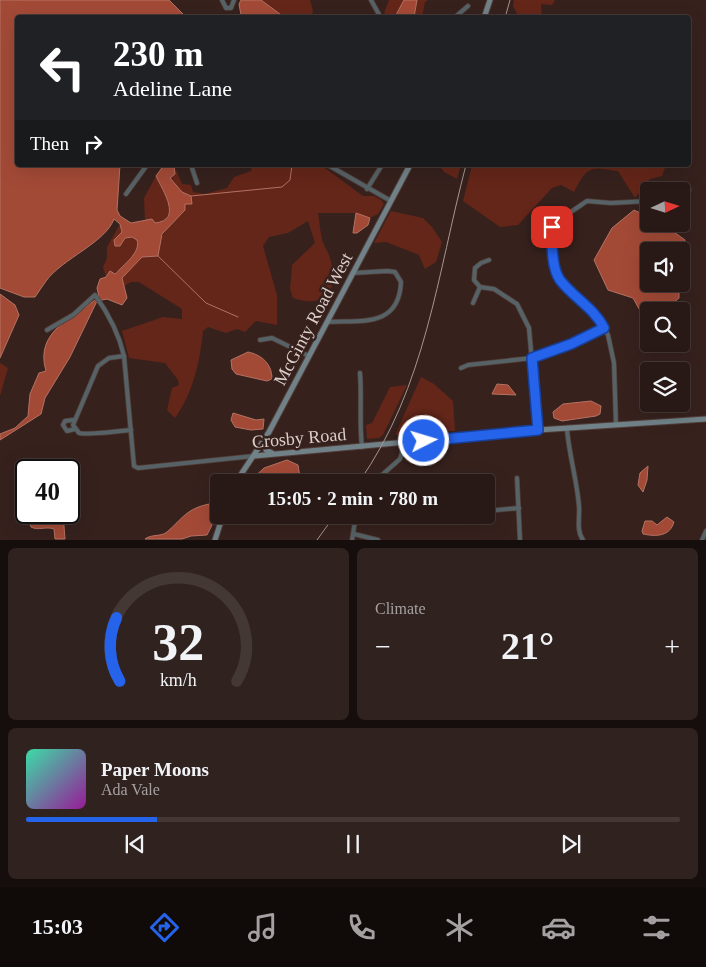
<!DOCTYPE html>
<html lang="en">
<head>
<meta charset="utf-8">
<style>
  body { margin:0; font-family:"Times New Roman",serif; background:#30221f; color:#f1f3f6; height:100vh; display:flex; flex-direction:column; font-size:19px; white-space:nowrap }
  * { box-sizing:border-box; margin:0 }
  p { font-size:16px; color:#a5a0a1 }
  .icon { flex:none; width:28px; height:28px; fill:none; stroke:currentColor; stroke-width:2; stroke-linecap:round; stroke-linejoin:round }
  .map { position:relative; height:540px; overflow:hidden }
  .sheet { display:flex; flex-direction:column; gap:8px; padding:8px; background:#160e0c; flex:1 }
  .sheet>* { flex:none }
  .guide { position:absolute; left:15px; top:15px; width:676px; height:152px; border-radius:5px; box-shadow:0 5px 20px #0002,0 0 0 1px #443835; background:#202124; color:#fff; overflow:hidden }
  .needle { width:32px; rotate:86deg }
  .tools { position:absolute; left:640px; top:182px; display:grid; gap:10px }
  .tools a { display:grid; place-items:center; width:50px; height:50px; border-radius:5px; background:#281916; box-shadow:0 5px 20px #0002,0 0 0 1px #443835; font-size:25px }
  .speed { position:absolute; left:15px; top:459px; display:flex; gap:10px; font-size:25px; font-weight:700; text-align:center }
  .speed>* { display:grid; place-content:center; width:65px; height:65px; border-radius:50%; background:#281916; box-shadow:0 5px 20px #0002,0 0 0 1px #443835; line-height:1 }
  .speed .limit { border:2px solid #111; border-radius:8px; background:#fff; color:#111 }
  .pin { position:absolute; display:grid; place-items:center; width:42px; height:42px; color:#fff; margin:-21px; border-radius:10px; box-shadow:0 2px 8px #0006 }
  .me { position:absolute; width:55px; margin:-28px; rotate:85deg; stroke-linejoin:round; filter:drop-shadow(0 0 4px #0008) }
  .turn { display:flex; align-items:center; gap:18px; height:105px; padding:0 15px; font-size:22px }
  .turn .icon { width:65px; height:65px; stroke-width:2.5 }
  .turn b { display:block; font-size:35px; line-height:42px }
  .then { display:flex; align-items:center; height:48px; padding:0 15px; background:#0003; gap:10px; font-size:19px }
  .big { font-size:38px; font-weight:600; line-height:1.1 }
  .sheet .card { flex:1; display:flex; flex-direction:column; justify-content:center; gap:8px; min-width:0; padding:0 18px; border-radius:8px; background:#30221f }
  .sheet .dial { align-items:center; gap:0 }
  .dial svg { height:130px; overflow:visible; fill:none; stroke:#443835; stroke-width:7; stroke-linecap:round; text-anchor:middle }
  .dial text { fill:#f1f3f6; stroke:none }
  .song { display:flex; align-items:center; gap:15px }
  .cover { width:60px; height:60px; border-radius:8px; background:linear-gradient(135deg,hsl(160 70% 55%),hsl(300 70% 35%)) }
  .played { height:5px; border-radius:2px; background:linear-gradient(90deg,#2563eb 20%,#443835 20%) }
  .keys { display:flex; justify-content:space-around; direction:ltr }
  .heat { display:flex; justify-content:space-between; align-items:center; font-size:28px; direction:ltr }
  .sheet .tiles { flex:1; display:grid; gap:8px; grid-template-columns:1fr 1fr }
  .card:last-child { grid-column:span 2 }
  .trip { position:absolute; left:210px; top:474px; width:285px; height:50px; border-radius:5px; background:#281916; box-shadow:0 5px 20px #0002,0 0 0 1px #443835; font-weight:600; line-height:50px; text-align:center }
  .menu { display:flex; height:80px; justify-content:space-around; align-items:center; background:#100a09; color:#a5a0a1 }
  .menu .icon { width:35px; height:35px }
  .menu .current { color:#2563eb }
  .menu b { font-size:22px; color:#f1f3f6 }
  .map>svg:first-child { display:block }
</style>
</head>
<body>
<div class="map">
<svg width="706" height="540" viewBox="0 0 706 540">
  <rect width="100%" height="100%" fill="#36211d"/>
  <!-- green -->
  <g fill="#642619">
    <polygon points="261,0 310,0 313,11 311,17 284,17"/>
    <polygon points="389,0 428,0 425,2 422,17 391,17 384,13"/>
    <polygon points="514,0 555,0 552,5 541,4 542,18 519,17 513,6"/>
    <path d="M174,165L182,184L191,185L193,192L205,194L227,188L234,177L251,171L252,165H321L363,196H374L381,200L384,204L378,214L370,218L356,213H318C320,223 320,235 324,245C325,248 328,251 329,255C340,287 329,310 293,298L290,289L292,265L315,243L308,221L288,233L269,237L263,246L277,295V325L256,321L245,332L237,329L226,333L208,327L203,331C200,362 193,393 175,418L167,410L172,388L179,385L178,380L165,363L129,358L122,331L163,317L182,319V309L139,282H131L124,286L121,278L142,257H150L160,251C158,233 173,222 185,210V204L191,196L182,192L170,178L176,170Z"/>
    <polygon points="439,165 461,165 457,179 444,172"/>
    <path d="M472,165H666L662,176L650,179L635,198L618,171C590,167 588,165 574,192L561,185L552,188L518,225L500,227L463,201Z"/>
    <path d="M156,176C163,191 183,220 154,223L152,219L145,221L144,198Z"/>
    <polygon points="391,211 423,218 432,227 442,242 436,262 425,269 419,255 386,242 374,243"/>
    <path d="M120,224L122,232L114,240L132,237L137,240C141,254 118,272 106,277L103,267L107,258V247Z"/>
    <polygon points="0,363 8,368 0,396"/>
    <polygon points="421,377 434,384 453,401 455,431 395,435"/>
    <polygon points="407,385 383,435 379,438 367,439 366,425 372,423 390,387"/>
  </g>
  <!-- water -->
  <g fill="#a34a37" stroke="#b47263">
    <path d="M0,0H169L186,17L18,18V165H120L117,210L120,216L131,223L152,219L155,223C183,220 163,191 156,176L164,165H174L175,174L170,178L182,192L191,196L192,204H185V210L162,234L158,256L142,257L122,278L127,298L122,305L107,299L97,301L70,357L45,398L41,414L0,440V434L15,428L28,416L30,394L39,373L46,371C34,331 74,317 99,297L97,288L100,279L106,277L110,271L115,274C123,265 141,253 137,240L132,237L125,238L120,246H115L114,240L122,232L120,224L114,219C105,243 63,258 46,281C42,286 39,292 35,297H24L0,288Z"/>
    <polygon points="241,0 261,0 284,17 241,15 239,4"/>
    <polygon points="404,0 417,0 414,17 397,17 397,13"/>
    <polygon points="634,210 649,217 649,224 663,224 685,240 681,259 681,251 649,251 649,284 679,284 679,298 664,311 649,311 647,323 633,298 608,290 594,260 612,228"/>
    <polygon points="356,213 370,218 368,225 357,233 353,233"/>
    <polygon points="0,294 15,305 19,315 0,358"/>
    <path d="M248,352C262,355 272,364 272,379L267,381L236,374L232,369L231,360Z"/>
    <polygon points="497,384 508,385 516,395 492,394"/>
    <polygon points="591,401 601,406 600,414 596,416 562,421 554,418 553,412 563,404"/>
    <polygon points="233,413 256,420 264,419 263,429 251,430 235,427 231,420"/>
    <polygon points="287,460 298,465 300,477 297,482 249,482 264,468"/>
    <polygon points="648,466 647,480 643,492 638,485 640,473"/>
    <path d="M209,504L212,525L207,535L191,536L182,539H145C151,534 161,537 167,532C183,518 186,509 209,504Z"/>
    <path d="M29,513H63L65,539H55L54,529C46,526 38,531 31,527L27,517Z"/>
    <polygon points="413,515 438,515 426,521"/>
    <path d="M667,517L674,522C670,536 657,537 643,534L642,531L645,521H652L657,525Z"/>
  </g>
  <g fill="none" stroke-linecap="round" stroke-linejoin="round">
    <!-- stream -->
    <g stroke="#b47263" stroke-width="1">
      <polyline points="191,196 282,187 290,180 292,165"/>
      <polyline points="158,256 206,303 238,317"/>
    </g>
    <!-- street casing -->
    <g stroke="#513d39" stroke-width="5.5">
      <g id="street">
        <polyline points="222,0 226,8 231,8 234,0"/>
        <polyline points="371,0 381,18"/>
        <polyline points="454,18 468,6"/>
        <polyline points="191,165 197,183"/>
        <polyline points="328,165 391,201"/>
        <polyline points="367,189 382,165"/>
        <polyline points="126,194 147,165"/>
        <polyline points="681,194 689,190"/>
        <polyline points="489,260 481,263 475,268 474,280 480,287 494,289 517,304 529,328 538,430"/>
        <polyline points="473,303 480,287"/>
        <path d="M327,322C361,320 399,328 401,282L395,272L387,271L353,273"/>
        <path d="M47,330L73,315L95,295C108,313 119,334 124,356L134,466L138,468L254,456"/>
        <polyline points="260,340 272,338 309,356"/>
        <path d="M124,356L109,358L98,366L73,425L79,433C85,435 122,431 131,430"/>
        <polyline points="461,368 468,365 532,358 571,344 605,328"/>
        <path d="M360,373C362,398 359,422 362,447"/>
        <polyline points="73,420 65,421 63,425 67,431 75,429"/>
        <polyline points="616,425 614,363 608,335 596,315 560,280 555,265 553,224 587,201 611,203 649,201"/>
        <path d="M567,429C569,455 577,480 579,506C580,517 576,531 583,540"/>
        <polyline points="517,478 520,540"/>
        <polyline points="374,482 400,459 405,442"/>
        <polyline points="486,511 519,508"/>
        <polyline points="354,534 378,540"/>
        <polyline points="352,540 356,515"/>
        <polyline points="702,540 706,531"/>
      </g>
    </g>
    <!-- secondary casing -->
    <g stroke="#513d39" stroke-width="7">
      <g id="secondary">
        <polyline points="484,18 490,0"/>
        <polyline points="265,439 266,450 272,453"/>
        <polyline points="254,456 538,430 706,419"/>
        <polyline points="236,482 269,432 410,165"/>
        <polyline points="215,540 223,515"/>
      </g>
    </g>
    <!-- street -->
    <use href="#street" stroke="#566265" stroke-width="4"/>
    <!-- secondary -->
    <use href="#secondary" stroke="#708288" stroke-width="5"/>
    <!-- rail -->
    <g stroke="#a69692" stroke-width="1">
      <polyline points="505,18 510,0"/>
      <path d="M359,482C426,387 437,275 466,165"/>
      <polyline points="317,540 335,515"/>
    </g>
  </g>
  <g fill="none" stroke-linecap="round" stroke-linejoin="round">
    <!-- route casing -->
    <g stroke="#184099" stroke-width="12">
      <path id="route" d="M424,441L538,430L532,358L571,344L604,328C594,308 574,298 560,280C551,267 552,243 552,227"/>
    </g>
    <!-- route -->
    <use href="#route" stroke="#2563eb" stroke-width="9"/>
  </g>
  <g text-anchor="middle" stroke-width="5" stroke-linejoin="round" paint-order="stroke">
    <!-- street labels -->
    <g font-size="18" fill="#dcceca" stroke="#36211d">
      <text transform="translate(313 319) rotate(-62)" y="6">McGinty Road West</text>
      <text transform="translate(299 438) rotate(-5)" y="6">Crosby Road</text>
    </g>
  </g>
</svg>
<div class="tools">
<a><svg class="needle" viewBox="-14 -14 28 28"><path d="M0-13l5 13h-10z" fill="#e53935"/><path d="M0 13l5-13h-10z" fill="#a5a0a1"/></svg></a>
<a><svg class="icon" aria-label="sound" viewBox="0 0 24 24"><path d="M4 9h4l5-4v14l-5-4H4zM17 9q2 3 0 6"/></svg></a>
<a><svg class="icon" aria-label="search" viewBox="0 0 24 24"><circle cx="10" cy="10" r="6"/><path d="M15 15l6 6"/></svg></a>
<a><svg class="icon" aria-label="layers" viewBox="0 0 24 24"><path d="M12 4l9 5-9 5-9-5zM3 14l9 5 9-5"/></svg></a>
</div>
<div class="speed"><div class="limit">40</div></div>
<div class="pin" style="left:552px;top:227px;background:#d93025"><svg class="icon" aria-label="arrive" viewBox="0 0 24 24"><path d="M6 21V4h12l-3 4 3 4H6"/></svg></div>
<svg class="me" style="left:424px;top:441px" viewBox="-20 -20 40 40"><circle r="17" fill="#2563eb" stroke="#fff" stroke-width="3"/><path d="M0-11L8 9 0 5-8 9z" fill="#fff"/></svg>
<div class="trip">15:05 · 2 min · 780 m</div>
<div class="guide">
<div class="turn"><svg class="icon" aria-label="left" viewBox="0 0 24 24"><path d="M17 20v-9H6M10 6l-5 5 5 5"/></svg><div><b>230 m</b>Adeline Lane</div></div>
<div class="then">Then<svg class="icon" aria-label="right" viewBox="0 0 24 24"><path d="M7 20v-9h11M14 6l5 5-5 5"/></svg></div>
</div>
</div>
<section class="sheet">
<div class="tiles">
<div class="card dial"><svg viewBox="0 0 100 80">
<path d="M14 69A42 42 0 1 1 86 69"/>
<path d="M14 69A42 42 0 0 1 12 30" stroke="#2563eb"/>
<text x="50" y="56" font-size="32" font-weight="700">32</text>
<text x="50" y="72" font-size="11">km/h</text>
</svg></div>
<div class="card"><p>Climate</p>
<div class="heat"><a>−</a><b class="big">21°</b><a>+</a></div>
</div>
<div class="card">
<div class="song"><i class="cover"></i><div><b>Paper Moons</b><p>Ada Vale</p></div></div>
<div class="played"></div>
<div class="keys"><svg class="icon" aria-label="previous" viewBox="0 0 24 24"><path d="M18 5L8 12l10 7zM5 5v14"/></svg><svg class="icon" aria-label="pause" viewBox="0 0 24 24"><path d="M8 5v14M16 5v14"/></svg><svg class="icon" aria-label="next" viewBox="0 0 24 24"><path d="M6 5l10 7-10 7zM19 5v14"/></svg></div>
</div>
</div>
</section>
<nav class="menu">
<b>15:03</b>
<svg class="icon current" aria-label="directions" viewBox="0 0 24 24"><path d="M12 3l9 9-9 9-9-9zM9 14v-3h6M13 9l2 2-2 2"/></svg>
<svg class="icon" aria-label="music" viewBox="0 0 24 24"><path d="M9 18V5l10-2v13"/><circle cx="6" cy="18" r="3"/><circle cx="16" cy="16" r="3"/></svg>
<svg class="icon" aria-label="phone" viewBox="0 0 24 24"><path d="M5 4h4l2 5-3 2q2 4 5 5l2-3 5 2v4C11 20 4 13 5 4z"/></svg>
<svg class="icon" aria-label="climate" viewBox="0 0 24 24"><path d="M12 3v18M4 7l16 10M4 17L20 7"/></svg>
<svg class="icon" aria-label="car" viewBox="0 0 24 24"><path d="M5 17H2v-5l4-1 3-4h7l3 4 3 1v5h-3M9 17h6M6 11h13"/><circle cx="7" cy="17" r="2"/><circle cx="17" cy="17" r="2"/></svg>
<svg class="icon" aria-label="filters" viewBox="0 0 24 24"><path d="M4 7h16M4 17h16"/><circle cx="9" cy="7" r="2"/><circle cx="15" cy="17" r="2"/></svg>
</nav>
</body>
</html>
